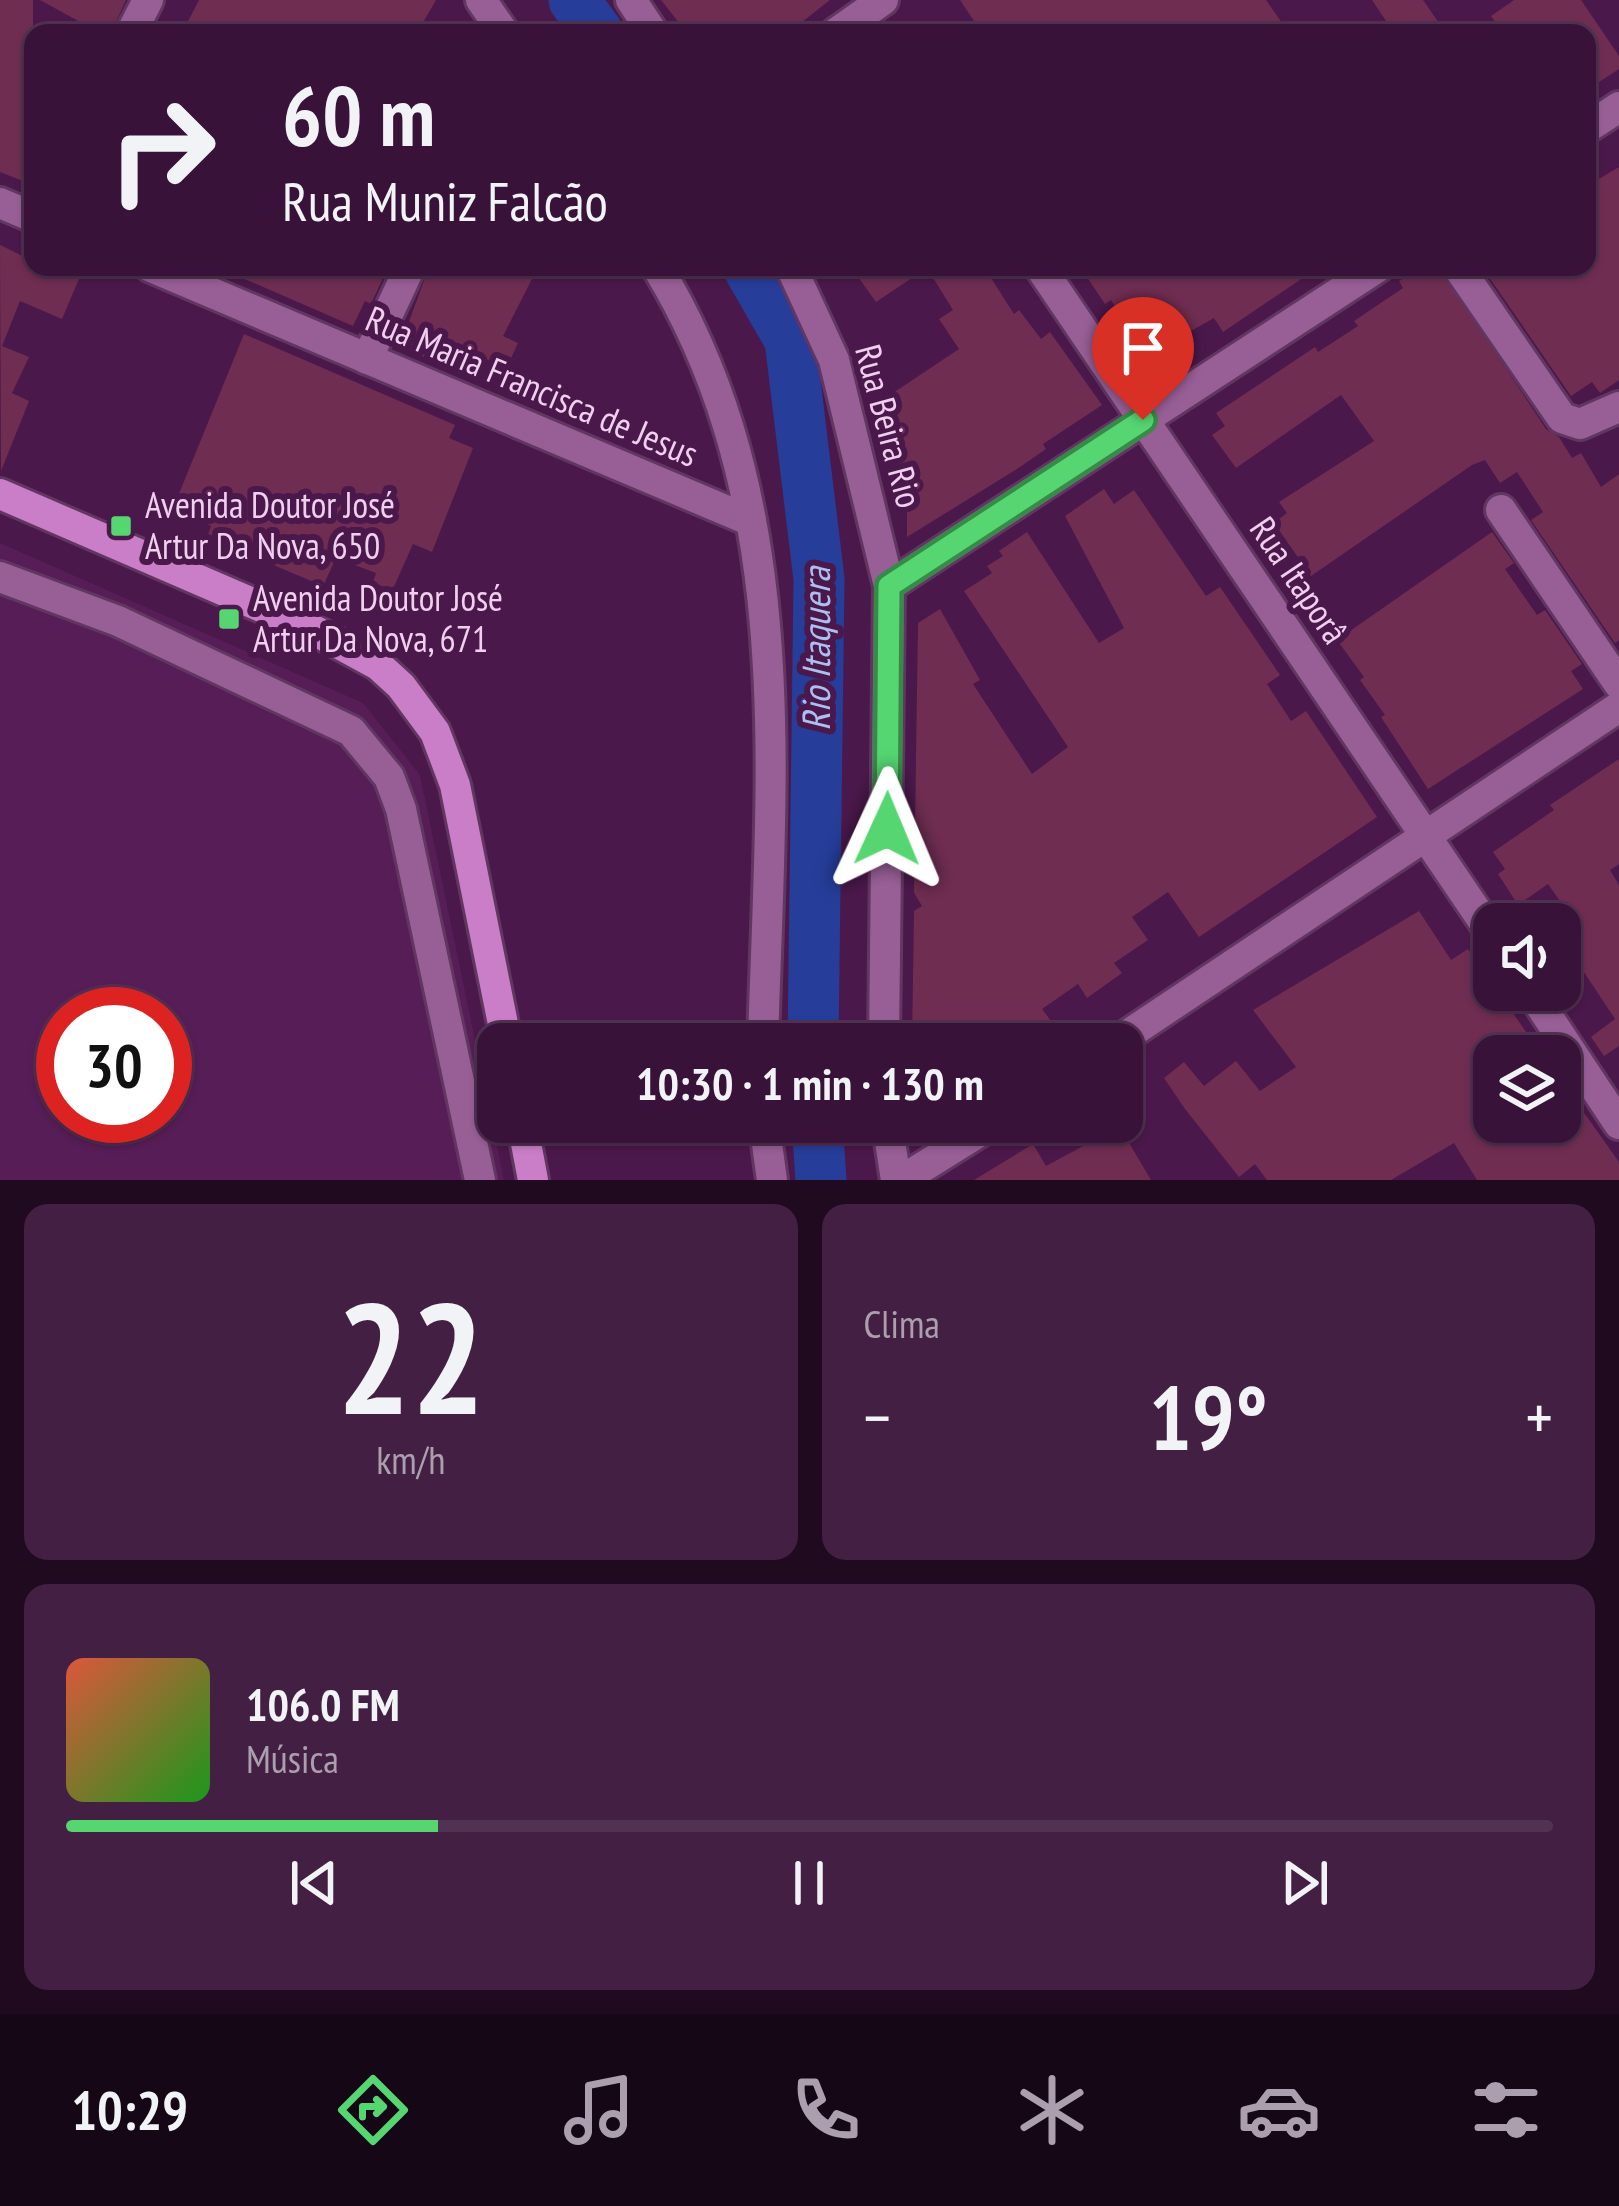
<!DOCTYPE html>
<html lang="pt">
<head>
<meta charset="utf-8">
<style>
  body { margin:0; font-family:"PT Sans Narrow",sans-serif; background:#432043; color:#f1f3f6; height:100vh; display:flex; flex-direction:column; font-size:45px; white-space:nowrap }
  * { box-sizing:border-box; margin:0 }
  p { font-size:39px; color:#ab9eae }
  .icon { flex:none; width:66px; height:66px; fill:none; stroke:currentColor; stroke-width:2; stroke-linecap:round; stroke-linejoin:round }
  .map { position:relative; height:1180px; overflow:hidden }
  .drawer { display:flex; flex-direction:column; gap:24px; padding:24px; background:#1f0a1f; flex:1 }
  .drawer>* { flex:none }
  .banner { position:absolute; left:24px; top:24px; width:1572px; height:252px; border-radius:24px; box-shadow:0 3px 9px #0004,0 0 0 3px #523253; background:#381238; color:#f1f3f6; overflow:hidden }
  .tools { position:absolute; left:1473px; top:903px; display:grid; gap:24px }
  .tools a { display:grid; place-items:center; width:108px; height:108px; border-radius:24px; background:#381238; box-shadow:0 3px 9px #0004,0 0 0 3px #523253; font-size:60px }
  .speed { position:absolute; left:36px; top:987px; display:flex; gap:24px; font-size:60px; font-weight:700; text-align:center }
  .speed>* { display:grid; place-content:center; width:156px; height:156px; border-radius:50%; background:#381238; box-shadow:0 3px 9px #0004,0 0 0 3px #523253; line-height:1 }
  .speed .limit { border:18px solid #d22; background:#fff; color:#111 }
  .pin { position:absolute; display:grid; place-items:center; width:102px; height:102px; color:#fff; margin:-123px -51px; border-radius:50% 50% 50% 0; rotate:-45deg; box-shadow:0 0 12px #0007 }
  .pin .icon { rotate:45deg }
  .me { position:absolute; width:132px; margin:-66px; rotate:1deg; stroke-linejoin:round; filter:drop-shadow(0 0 9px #0008) }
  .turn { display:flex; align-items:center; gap:42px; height:252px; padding:0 60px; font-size:54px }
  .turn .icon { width:156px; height:156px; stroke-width:2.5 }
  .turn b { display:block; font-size:84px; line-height:102px }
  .big { font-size:90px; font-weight:700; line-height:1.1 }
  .drawer .widget { flex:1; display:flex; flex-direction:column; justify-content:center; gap:18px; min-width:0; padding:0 42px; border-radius:24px; background:#432043 }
  .drawer .dial { align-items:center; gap:0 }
  .dial b { font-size:156px; line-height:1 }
  .song { display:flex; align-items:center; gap:36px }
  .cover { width:144px; height:144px; border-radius:18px; background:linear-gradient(135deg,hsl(10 70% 55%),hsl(120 70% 35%)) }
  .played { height:12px; border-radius:6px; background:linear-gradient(90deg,#55d671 25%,#523253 25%) }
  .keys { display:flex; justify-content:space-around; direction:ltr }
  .heat { display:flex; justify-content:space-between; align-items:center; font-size:66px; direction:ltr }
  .drawer .tiles { flex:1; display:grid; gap:24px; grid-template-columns:1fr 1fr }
  .widget:last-child { grid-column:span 2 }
  .trip { position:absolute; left:477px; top:1023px; width:666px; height:120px; border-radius:24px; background:#381238; box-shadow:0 3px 9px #0004,0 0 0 3px #523253; font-weight:700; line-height:120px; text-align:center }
  .dock { display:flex; height:192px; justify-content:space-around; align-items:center; background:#160716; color:#ab9eae }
  .dock .icon { width:84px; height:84px }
  .dock .current { color:#55d671 }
  .dock b { font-size:54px; color:#f1f3f6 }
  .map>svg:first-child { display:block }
</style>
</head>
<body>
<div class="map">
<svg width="1619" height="1180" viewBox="0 0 1619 1180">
  <rect width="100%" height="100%" fill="#4b184b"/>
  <!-- built -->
  <path fill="#571d57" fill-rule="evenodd" d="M0,543L363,703L420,775L504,1180H0ZM63,1014H165V1116H63Z"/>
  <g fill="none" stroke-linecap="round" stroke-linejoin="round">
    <!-- river -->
    <g stroke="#263d99" stroke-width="51">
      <polyline points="574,0 598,33"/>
      <polyline points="748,267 790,340 819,579 813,1044"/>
      <polyline points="817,1122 821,1180"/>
    </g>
  </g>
  <!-- building -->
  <g fill="#6f2d52">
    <polygon points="0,0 33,0 33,185 0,172"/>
    <polygon points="40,0 126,0 111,33 100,33"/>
    <polygon points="199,0 436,0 417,33 182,33"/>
    <polygon points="661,0 830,0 788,33 687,33"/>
    <polygon points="960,0 1266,0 1289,33 982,33"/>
    <polygon points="1372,0 1423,0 1446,33 1394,33"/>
    <polygon points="1514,0 1581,0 1619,56 1619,69 1587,90 1587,33 1503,33 1491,16"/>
    <polygon points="1619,167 1619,380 1600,393 1592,382 1571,396 1482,267 1587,267 1587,186"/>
    <polygon points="0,245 33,261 33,267 84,267 62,319 20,301 2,346 29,357 12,393 29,401 1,471"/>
    <polygon points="217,267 388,267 371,304 365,301 353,326"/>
    <polygon points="429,267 538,267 503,336 518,343 506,369 440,336 429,359 400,346"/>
    <polygon points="851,267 984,267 1014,314 1019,310 1041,339 1050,332 1102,405 1043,444 1046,449 1017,469 907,537 907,513 878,403 959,349 939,319 953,310 927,268 876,302"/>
    <polygon points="1080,267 1319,267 1223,332 1214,318 1175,340 1185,357 1166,370 1155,352 1147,357 1111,300 1105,304"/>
    <polygon points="1421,267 1439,267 1546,429 1559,437 1572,458 1581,453 1601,487 1619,474 1619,640 1615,643 1531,520 1543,512 1517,472 1500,483 1485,460 1472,465 1311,576 1274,523 1287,513 1279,502 1374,441 1341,395 1236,468 1212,435 1225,426 1216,413 1315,347 1318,352 1358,326 1354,321 1403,288 1399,281"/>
    <polygon points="244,334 455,425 449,438 473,448 432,552 413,544 392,591 373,582 376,573 336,558 323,586 207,537 211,526 174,506"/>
    <polygon points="1104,489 1114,504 1134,490 1206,596 1220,587 1280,675 1267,684 1291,721 1306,711 1377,817 1199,937 1168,892 1132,917 1148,940 1114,963 1122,973 1087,998 1078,984 1042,1009 1054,1025 1038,1036 1043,1044 912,1044 914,911 922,906 914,893 918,623 940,609 980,680 973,684 1032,774 1068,747 964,591 992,573 987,566 1003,556 999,551 1027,532 1099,643 1124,628 1065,516"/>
    <polygon points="1492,532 1514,563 1505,569 1537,615 1545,610 1582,664 1571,671 1583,689 1428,789 1381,717 1385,715 1360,680 1364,677 1337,640"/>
    <polygon points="1619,759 1619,864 1610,870 1619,885 1619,1046 1604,1056 1591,1037 1615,1019 1560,936 1576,924 1548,884 1518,905 1498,874 1505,869 1493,852 1554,810 1550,805"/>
    <polygon points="1419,911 1451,960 1468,949 1543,1056 1494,1056 1494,1122 1560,1122 1560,1079 1619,1162 1619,1180 1477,1180 1454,1143 1391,1180 1267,1180 1255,1164 1239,1177 1185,1109 1164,1078 1184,1062 1204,1086 1236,1061 1260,1091 1296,1067 1253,1010"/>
    <polygon points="1122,1131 1151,1180 974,1180 1033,1144 1046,1166 1098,1138 1105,1141"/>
  </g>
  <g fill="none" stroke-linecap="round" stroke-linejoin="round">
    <!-- minor casing -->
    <g stroke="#613661" stroke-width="36">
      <g id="minor">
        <polyline points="481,0 504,33"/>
        <polyline points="631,0 653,33"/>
        <polyline points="131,33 148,0"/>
        <polyline points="836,33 883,0"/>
        <polyline points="1587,128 1619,107"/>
        <polyline points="0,203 33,217"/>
        <polyline points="151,267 751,521"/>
        <path d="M657,267C801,503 770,782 763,1044"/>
        <polyline points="791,267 834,360 889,586 884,1044"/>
        <polyline points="1040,267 1494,937"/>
        <polyline points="1458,267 1562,418 1580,424 1619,407"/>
        <polyline points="367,359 410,267"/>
        <polyline points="1501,510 1619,684"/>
        <polyline points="0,577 118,621 351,731 389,777 401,809 480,1180"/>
        <polyline points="889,586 1378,267"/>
        <polyline points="1530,990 1619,1124"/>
        <polyline points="1114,1044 1619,707"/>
        <polyline points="764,1122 772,1180"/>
        <polyline points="887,1122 896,1180"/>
        <polyline points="902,1180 995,1122"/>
      </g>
    </g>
    <!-- major casing -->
    <g stroke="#613661" stroke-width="36">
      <g id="major">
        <polyline points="0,494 310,628 378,665 401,686 435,732 455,785 507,1044"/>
        <polyline points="522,1122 533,1180"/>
      </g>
    </g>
    <!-- minor -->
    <use href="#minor" stroke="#985f96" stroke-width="30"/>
    <!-- major -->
    <use href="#major" stroke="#c97ec7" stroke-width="30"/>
  </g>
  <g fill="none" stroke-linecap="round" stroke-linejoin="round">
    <!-- route casing -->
    <g stroke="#378b49" stroke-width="30">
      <polyline id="route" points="887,829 889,586 1143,420"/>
    </g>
    <!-- route -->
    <use href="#route" stroke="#55d671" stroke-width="21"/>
  </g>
  <!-- markers -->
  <g fill="#55d671" stroke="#4b184b" stroke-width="4.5">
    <rect x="109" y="514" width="24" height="24" rx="6"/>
    <rect x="217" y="607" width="24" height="24" rx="6"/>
  </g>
  <g text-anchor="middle" stroke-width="12" stroke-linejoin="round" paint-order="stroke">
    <!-- street labels -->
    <g font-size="36" fill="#f0d0ee" stroke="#4b184b">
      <text transform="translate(532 386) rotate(23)" y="13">Rua Maria Francisca de Jesus</text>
      <text transform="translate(889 426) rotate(75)" y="13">Rua Beira Rio</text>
      <text transform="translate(1299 580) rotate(56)" y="13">Rua Itaporâ</text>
    </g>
    <!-- poi labels -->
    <g font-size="36" fill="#f0d0ee" stroke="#4b184b" text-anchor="start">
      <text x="145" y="518">Avenida Doutor José<tspan x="145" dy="41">Artur Da Nova, 650</tspan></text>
      <text x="253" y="611">Avenida Doutor José<tspan x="253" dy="41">Artur Da Nova, 671</tspan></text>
    </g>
    <!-- water labels -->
    <g font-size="39" font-style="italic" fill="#acbff0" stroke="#4b184b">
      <text transform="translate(816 649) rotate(-90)" y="14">Rio Itaquera</text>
    </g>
  </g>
</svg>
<div class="tools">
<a><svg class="icon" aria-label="sound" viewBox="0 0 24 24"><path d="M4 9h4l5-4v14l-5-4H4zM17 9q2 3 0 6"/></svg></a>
<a><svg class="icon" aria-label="layers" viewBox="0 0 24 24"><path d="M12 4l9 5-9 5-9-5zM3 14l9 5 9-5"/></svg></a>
</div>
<div class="speed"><div class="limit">30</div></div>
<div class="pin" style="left:1143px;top:420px;background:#d93025"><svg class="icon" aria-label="arrive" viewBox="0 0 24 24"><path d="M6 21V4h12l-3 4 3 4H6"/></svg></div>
<svg class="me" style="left:887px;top:829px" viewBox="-20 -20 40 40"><path d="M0-17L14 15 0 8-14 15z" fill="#55d671" stroke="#fff" stroke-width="4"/></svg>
<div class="trip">10:30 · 1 min · 130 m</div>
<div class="banner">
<div class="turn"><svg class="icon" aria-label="right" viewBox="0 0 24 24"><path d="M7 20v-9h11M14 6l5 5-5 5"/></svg><div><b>60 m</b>Rua Muniz Falcão</div></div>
</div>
</div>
<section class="drawer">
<div class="tiles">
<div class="widget dial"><b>22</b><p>km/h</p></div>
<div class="widget"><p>Clima</p>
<div class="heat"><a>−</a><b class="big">19°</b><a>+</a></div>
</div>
<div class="widget">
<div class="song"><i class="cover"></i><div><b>106.0 FM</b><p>Música</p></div></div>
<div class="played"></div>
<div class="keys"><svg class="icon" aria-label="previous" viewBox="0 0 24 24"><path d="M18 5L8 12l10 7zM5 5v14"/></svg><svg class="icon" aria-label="pause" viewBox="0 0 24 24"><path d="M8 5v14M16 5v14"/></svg><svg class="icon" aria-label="next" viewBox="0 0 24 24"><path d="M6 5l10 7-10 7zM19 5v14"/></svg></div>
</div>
</div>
</section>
<nav class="dock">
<b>10:29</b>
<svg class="icon current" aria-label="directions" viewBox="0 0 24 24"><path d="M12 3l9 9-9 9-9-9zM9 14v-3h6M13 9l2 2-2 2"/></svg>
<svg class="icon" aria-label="music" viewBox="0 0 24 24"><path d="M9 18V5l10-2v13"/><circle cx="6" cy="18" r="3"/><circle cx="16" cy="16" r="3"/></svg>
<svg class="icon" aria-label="phone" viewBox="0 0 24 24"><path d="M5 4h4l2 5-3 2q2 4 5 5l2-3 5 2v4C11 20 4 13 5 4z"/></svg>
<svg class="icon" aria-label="climate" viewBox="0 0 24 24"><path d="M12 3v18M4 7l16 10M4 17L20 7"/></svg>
<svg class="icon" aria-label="car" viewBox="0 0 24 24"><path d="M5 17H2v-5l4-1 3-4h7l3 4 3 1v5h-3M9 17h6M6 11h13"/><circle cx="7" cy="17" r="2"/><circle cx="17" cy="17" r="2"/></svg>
<svg class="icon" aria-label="filters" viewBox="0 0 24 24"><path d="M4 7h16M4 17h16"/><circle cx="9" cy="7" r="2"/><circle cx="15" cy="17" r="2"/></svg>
</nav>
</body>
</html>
